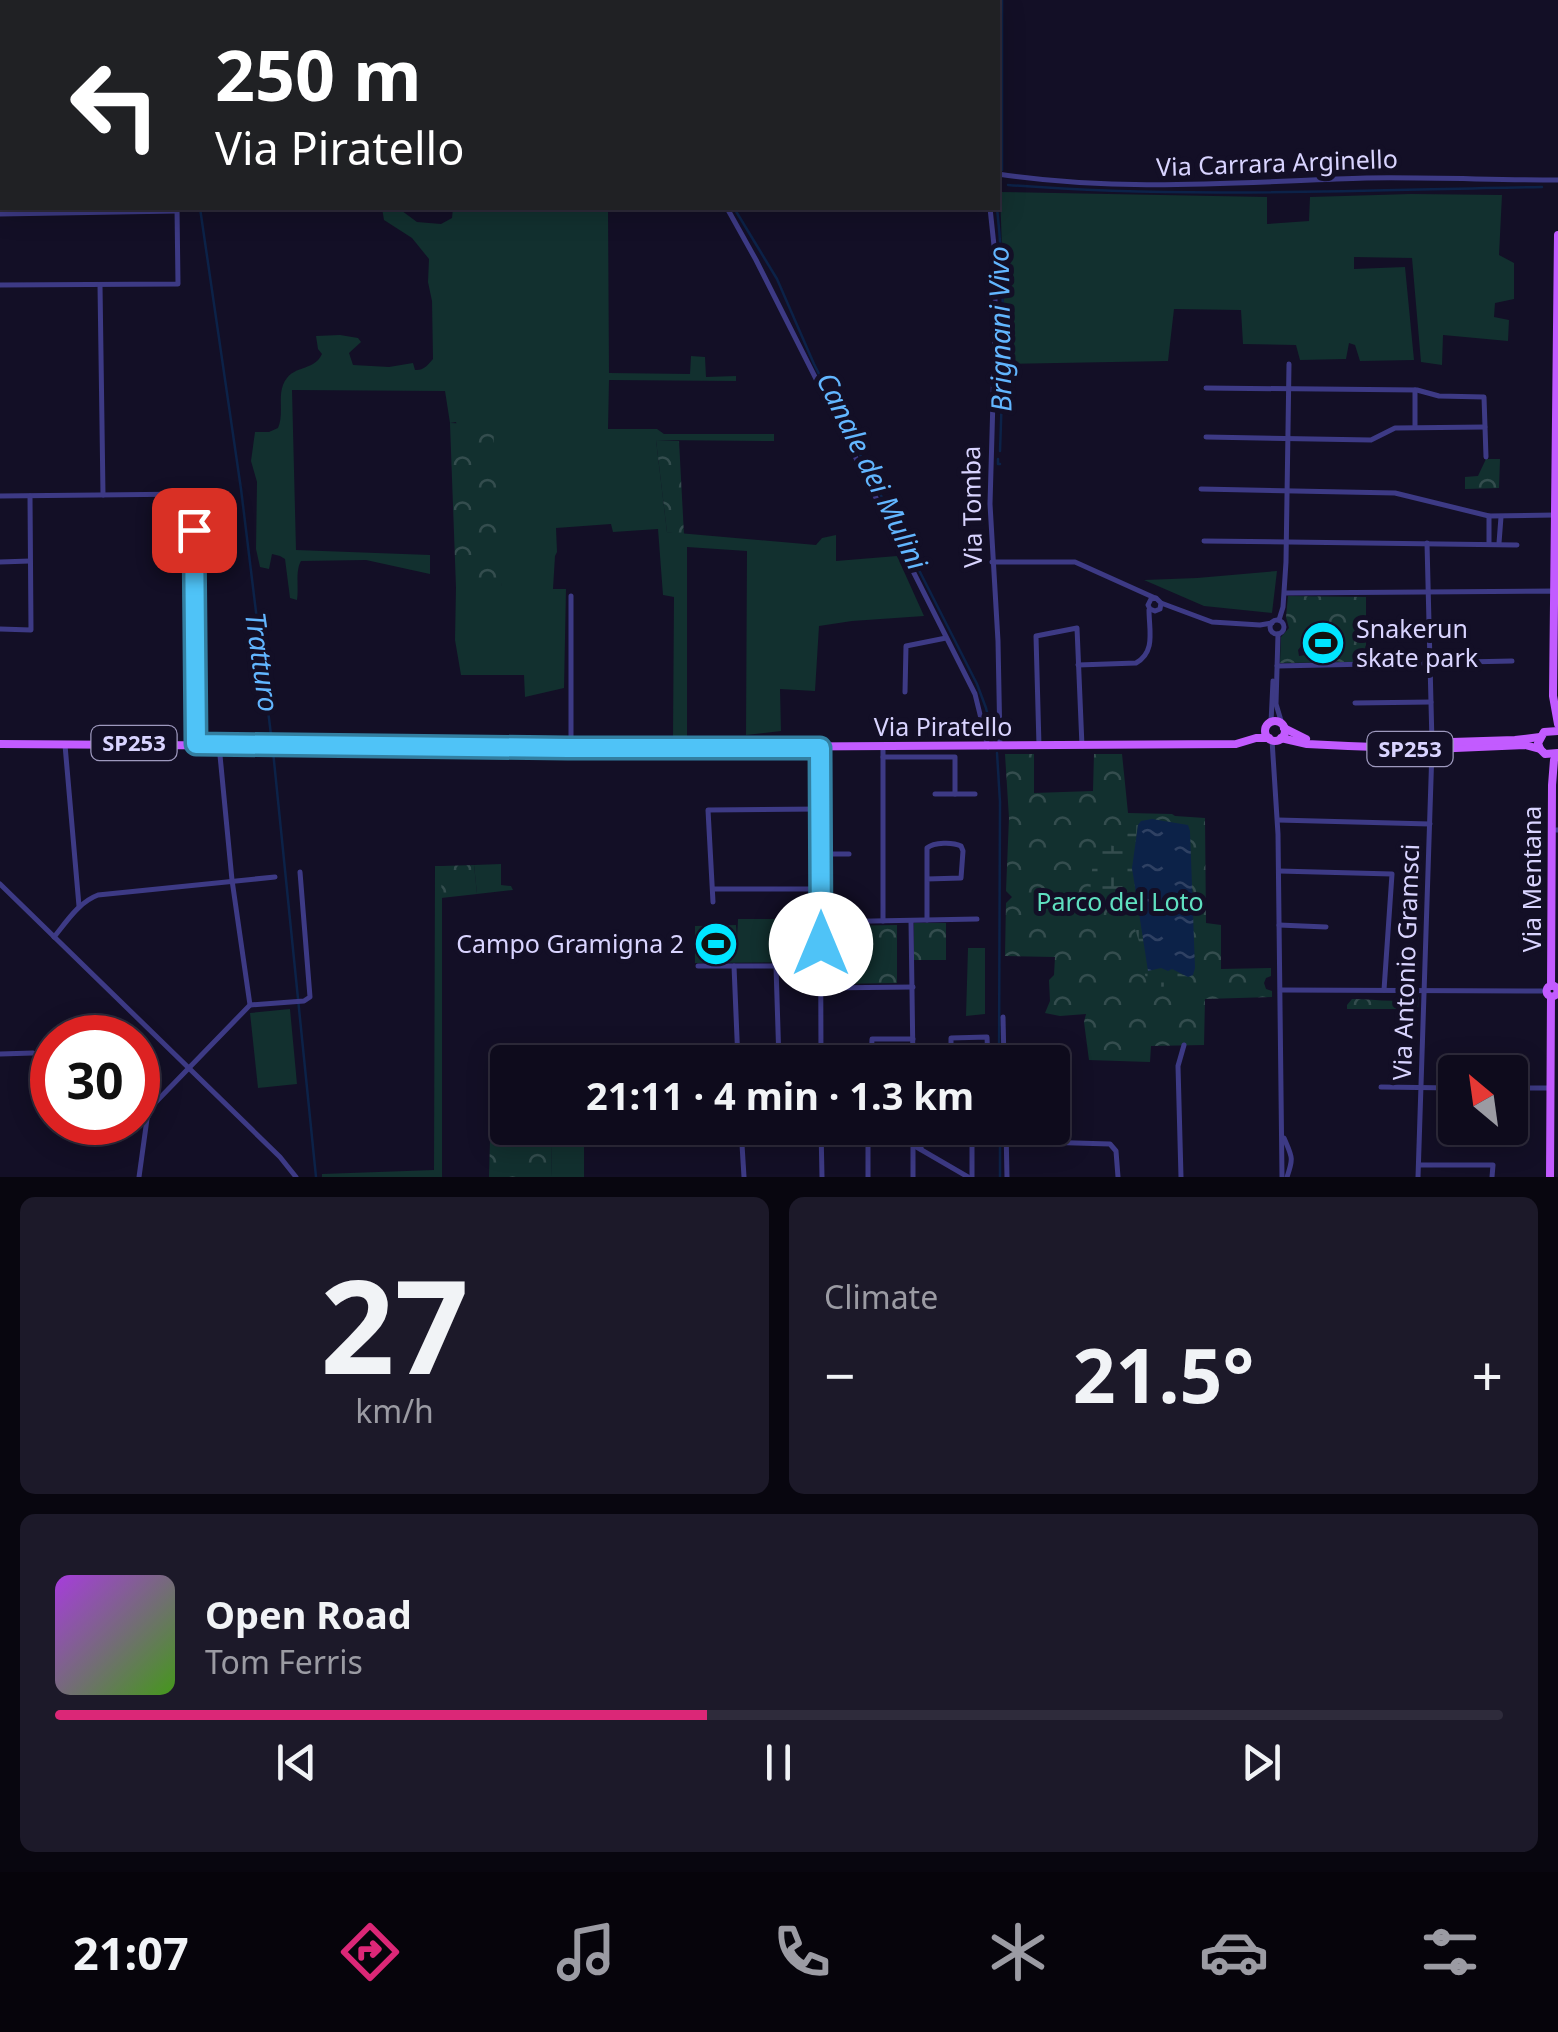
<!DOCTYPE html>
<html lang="en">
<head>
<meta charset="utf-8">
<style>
  body { margin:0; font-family:"Noto Sans",sans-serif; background:#1c1929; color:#f1f3f6; height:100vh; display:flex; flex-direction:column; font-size:38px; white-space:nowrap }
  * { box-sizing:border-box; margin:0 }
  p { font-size:32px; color:#9b9ba3 }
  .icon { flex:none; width:55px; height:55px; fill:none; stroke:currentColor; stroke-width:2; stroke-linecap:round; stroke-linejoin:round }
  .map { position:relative; height:1177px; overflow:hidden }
  .side { display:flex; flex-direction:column; gap:20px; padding:20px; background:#08060f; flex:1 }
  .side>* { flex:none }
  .guide { position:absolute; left:0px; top:0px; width:1000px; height:210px; box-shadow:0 5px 25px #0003,0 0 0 2px #2e2b3b; background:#202124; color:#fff; overflow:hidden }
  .needle { width:65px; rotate:331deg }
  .buttons { position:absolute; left:1438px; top:1055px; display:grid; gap:20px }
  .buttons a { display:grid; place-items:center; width:90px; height:90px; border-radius:10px; background:#0e0b1c; box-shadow:0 5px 25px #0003,0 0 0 2px #2e2b3b; font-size:50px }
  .speed { position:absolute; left:30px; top:1015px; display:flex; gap:20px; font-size:50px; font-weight:700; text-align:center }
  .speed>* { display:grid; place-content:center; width:130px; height:130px; border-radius:50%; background:#0e0b1c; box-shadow:0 5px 25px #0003,0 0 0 2px #2e2b3b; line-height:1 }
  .speed .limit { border:15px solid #d22; background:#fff; color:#111 }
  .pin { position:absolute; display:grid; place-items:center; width:85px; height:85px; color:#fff; margin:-42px; border-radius:20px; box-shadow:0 5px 15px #0006 }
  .me { position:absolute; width:110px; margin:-55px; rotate:0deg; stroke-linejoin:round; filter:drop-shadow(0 0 8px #0008) }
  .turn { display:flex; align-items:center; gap:35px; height:210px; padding:0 50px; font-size:45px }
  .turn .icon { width:130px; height:130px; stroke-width:2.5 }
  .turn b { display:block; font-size:70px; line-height:85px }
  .big { font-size:75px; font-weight:700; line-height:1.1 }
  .side .tile { flex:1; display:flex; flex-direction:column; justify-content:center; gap:15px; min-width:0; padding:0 35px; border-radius:15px; background:#1c1929 }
  .side .dial { align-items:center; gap:0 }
  .dial b { font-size:130px; line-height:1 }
  .song { display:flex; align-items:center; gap:30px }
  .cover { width:120px; height:120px; border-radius:15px; background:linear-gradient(135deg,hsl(280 70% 55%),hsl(100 70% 35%)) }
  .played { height:10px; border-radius:5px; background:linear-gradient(90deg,#db2777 45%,#2e2b3b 45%) }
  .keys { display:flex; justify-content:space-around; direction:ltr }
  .heat { display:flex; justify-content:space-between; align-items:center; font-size:55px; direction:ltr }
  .side .tiles { flex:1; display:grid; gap:20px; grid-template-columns:1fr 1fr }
  .tile:last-child { grid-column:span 2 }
  .trip { position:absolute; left:490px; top:1045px; width:580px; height:100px; border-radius:10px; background:#0e0b1c; box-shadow:0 5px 25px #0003,0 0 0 2px #2e2b3b; font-weight:700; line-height:100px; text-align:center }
  .tab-bar { display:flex; height:160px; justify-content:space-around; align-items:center; background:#06040b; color:#9b9ba3 }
  .tab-bar .icon { width:70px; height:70px }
  .tab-bar .current { color:#db2777 }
  .tab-bar b { font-size:45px; color:#f1f3f6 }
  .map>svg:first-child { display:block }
</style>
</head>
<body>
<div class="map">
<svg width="1558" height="1177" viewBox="0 0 1558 1177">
  <defs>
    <pattern id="forest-crowns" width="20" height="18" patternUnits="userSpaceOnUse" patternTransform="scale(2.5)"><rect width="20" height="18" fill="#12302f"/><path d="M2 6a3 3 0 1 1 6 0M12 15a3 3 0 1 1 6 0" fill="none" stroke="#344d4e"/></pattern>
    <pattern id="wetland-marsh" width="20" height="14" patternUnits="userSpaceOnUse" patternTransform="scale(2.5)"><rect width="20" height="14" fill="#12302f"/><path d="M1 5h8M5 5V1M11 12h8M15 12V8" fill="none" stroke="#344d4e"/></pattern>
    <pattern id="water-ripples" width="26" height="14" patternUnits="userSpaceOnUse" patternTransform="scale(2.5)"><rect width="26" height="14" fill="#0c2248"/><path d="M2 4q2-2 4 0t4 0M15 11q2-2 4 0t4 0" fill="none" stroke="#2f4163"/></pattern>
  </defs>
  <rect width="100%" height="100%" fill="#130f26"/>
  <!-- grass -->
  <g fill="#12302f">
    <polygon points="423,0 574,0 576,2 424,2"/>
    <polygon points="1000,192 1267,197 1267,224 1309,221 1310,197 1411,194 1502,195 1499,255 1514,263 1514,299 1495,303 1494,317 1509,320 1508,341 1443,335 1442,365 1421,362 1412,258 1354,257 1354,269 1405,267 1414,360 1360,361 1355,345 1349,343 1346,359 1300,360 1296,345 1243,344 1241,310 1174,309 1168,361 1006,364"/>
    <path d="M382,208H398L417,222L441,224L452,218L453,208H608L609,373L690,374L691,356L705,357L706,377L736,376V381L609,380L608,429H657L664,434H774V441L656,440L667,532L816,545L822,538L836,535V561L897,556L924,616L852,621L819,626L815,691L780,689L781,731L746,735L747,551L687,547V736L673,737L674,597L663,595L658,529L613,532L611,524L556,528L557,552L555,556L553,589H566L564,688L525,697L524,675H461L455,640L456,587L502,586L456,422L450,423L445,391L292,390L296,550L430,555V574L366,560L301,561C295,571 299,588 297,600L290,598L285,559L280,556L272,554L269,569L260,567L256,549L257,482L251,461L255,432H269L278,428C284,414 278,398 283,385C292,363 313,373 322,354L318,349L316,336L340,335L358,338L361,342L349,353L353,365L389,367L413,363L415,370C423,371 428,365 433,359L432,301L428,282L429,259L412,238L384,220Z"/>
    <polygon points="1277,571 1272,613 1204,606 1144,580 1197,578"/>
    <polygon points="501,864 501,885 511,886 513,890 477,894 474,865"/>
    <polygon points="435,866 442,866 442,1177 322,1177 322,1174 434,1170"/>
    <polygon points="738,919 815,919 815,962 695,963 695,926 736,925 737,939"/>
    <polygon points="968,948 985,948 985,1014 966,1016"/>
    <polygon points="290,1009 297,1084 258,1088 250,1013"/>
    <polygon points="552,1142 584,1145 584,1177 551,1177"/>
  </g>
  <!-- forest -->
  <g fill="url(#forest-crowns)" fill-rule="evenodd">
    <polygon points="450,423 493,425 502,587 456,587"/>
    <polygon points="656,440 679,441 684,535 667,532"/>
    <polygon points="1486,459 1500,459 1499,488 1465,489 1465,477 1478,476"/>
    <path d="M1288,596L1366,597V662L1280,663L1281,637L1289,628L1286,617ZM1312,632H1315L1328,646L1326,652L1299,656L1298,650Z"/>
    <polygon points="1005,754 1034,754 1034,793 1093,791 1094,754 1122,754 1128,813 1172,814 1175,816 1205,818 1206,923 1221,925 1221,969 1271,968 1271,976 1266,978 1264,983 1266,989 1272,991 1272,997 1205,999 1204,1045 1151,1046 1150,1062 1089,1060 1084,1022 1086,1014 1060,1016 1045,1013 1050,1001 1049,980 1054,975 1055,957 1005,956 1006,903 1012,897 1006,891 1009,818"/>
    <polygon points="474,865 477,894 441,898 442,866"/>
    <rect x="914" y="923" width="32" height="37"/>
    <polygon points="897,925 897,983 831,984 831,926"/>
    <path d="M1419,997L1418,1009H1347V1005L1352,999C1374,999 1398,1004 1419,997Z"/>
    <polygon points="490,1140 552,1142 551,1177 489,1177"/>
  </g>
  <!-- wetland -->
  <path fill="url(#wetland-marsh)" d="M1141,821L1138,825L1132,868L1147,962L1155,970C1168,966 1176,972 1188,977L1184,986L1152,987C1141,975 1145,962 1141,948C1136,931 1130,916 1127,899L1109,898L1106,892H1090L1094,849L1101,844L1114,846Z"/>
  <!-- water -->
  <polygon fill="url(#water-ripples)" points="1152,819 1188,825 1190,831 1195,968 1193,975 1188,977 1172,969 1168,971 1161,968 1148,971 1132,868 1138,825 1141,821"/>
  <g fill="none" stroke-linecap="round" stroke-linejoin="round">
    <!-- stream -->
    <g stroke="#0c2248" stroke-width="2.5">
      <polyline points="168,0 168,2"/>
      <polyline points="589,0 591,2"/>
      <polyline points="874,0 876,2"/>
      <polyline points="1002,0 1002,170"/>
      <polyline points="998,185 1001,182"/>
      <path d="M1008,185C1185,199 1364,190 1542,187"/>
      <polyline points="200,208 241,489 272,743"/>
      <polyline points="734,208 777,279 814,364 977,684 986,708 994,741"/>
      <path d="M997,208C1006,289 1003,369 1000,451"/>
      <polyline points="998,459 998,464 1000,464"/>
      <polyline points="273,751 316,1177"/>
      <polyline points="997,753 1000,802 999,1062"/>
      <polyline points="1000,1128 1000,1177"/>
    </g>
    <!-- minor -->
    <g stroke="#3d3a85" stroke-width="5">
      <polyline points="990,2 990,0"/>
      <path d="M998,174C1121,193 1242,182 1366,178C1430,177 1494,180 1558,180"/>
      <polyline points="727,208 756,260 975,694 988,747"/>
      <polyline points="990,208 995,255 995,329 990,504 998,641 1000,744"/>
      <polyline points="0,214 177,211"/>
      <polyline points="0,285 178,284 177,208"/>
      <polyline points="100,285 103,495"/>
      <polyline points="1206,388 1417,390 1439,396 1484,397 1486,457"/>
      <polyline points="1415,427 1415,390"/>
      <polyline points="1206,437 1371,440 1395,428 1485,427"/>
      <polyline points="1201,489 1395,493 1489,516 1555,515"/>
      <polyline points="0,496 193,494 196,744"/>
      <polyline points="1204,541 1517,545"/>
      <polyline points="1427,543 1432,743"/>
      <polyline points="1489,543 1489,516"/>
      <polyline points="1499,543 1501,517"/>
      <polyline points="0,562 30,561"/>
      <polyline points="992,562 1075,562 1155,598"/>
      <polyline points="1285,593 1554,591 1558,597"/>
      <polyline points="1161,603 1160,609 1155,611 1150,609 1148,605 1151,599 1156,598 1161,603 1212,622 1260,625 1272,623"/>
      <polyline points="1279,620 1283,607 1286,562 1289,364"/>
      <circle cx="1277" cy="627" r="7"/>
      <polyline points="0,629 31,630 30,496"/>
      <polyline points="1278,634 1276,704 1282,724"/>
      <path d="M1078,665L1136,663C1156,652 1149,630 1149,610"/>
      <polyline points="1277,666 1512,661"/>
      <polyline points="905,692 906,646 946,638"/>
      <polyline points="1355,703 1431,702"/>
      <polyline points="1271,722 1273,681"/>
      <polyline points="1272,740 1278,834 1282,1177"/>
      <polyline points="65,745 79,906"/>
      <polyline points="1039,746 1036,636 1077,628 1082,746"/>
      <polyline points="883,747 883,921"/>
      <polyline points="569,748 571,737 571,596"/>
      <polyline points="820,748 821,1062"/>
      <polyline points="883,757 955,757 955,794"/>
      <polyline points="935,794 975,794"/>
      <polyline points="1278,820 1430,824"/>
      <polyline points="1556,830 1558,830"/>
      <polyline points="821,854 849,854"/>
      <polyline points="1279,871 1392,874 1384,990"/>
      <polyline points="0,884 280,1157 296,1177"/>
      <polyline points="713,889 820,889"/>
      <polyline points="713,902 708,810 821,809"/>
      <path d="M927,920V848C934,842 953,842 961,846L963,851L961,878L927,879"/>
      <polyline points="911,921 913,1062"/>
      <polyline points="821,922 977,919"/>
      <polyline points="1279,925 1326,927"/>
      <path d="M54,937C67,921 79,902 98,895L275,877"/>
      <polyline points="698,966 820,966"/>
      <polyline points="734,966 738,1062"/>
      <polyline points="776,966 779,1062"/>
      <polyline points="821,988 913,987"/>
      <polyline points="1281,990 1546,991"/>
      <polyline points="1557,992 1558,992"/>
      <polyline points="250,1005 304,1001 310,997 300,872"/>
      <polyline points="1003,1017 1004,1062"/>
      <polyline points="0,1054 33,1053"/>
      <polyline points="871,1062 872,1039 913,1039"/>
      <polyline points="951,1062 951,1038 987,1037 988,1062"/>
      <polyline points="1381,1087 1455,1088"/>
      <polyline points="1510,1088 1551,1088"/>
      <polyline points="741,1128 744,1177"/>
      <polyline points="821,1128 822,1177"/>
      <polyline points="962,1128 972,1136 972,1177"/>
      <polyline points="1006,1128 1007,1177"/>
      <path d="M1284,1138C1292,1157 1294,1157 1287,1177"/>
      <polyline points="1007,1141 1110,1144 1116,1151 1118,1177"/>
      <polyline points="913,1145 968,1177"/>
      <polyline points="921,1149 921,1128"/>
      <polyline points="1419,1165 1493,1165 1492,1177"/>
      <polyline points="139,1177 147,1119 153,1105 250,1005 232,880 219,745"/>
      <polyline points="868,1177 868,1128"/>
      <polyline points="913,1177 913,1128"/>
      <polyline points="1181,1177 1178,1066 1184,1045"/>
      <polyline points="1418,1177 1432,749"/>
    </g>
    <!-- major -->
    <g stroke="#c25bff" stroke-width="8">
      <polyline points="1558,235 1553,696 1558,724"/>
      <circle cx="1275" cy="731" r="10"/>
      <polyline points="1284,728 1306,739"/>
      <polyline points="1558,731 1544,732 1538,743 1540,749 1545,754 1558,753"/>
      <polyline points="1281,738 1307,744 1348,746 1432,749 1525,745 1540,749"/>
      <polyline points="1420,743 1515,740 1540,737"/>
      <polyline points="0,744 569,748 1236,744 1256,738 1269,738"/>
      <circle cx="1552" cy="991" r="5.5"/>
      <polyline points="1551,986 1552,785 1554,760 1557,754"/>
      <polyline points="1550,1177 1551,997"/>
    </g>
  </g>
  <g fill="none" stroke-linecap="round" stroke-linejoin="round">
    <!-- route casing -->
    <g stroke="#337fa1" stroke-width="25">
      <polyline id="route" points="194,530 196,744 568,748 820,748 821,944"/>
    </g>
    <!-- route -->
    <use href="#route" stroke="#4fc3f7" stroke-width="18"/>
  </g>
  <!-- icons -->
  <defs>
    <g id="stadium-disc" transform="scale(2.25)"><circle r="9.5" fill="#00e5ff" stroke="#130f26"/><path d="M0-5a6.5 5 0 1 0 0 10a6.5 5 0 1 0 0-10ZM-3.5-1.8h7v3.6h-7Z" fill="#111"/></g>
  </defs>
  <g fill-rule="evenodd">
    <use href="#stadium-disc" x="1323" y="643"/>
    <use href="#stadium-disc" x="716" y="944"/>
  </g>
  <g text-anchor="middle" stroke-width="10" stroke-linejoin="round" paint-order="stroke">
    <!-- shield labels -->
    <g fill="#130f26" stroke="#9e99be" stroke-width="2.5">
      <rect x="91.5" y="726" width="85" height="34" rx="8"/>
      <rect x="1367.5" y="732" width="85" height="34" rx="8"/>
    </g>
    <g font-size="22" font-weight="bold" fill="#d9d4ff">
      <text x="134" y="751">SP253</text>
      <text x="1410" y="757">SP253</text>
    </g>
    <!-- street labels -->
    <g font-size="25" fill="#d9d4ff" stroke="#130f26">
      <text transform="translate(1277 163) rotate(-2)" y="9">Via Carrara Arginello</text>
      <text transform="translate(972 507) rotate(-91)" y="9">Via Tomba</text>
      <text x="943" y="736">Via Piratello</text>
      <text transform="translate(1532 879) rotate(-90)" y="9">Via Mentana</text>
      <text transform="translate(1406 962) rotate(-88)" y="9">Via Antonio Gramsci</text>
    </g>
    <!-- poi labels -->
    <g font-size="25" fill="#d9d4ff" stroke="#130f26" text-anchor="start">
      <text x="1356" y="638">Snakerun<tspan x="1356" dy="29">skate park</tspan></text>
      <text x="684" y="953" text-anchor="end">Campo Gramigna 2</text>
    </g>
    <!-- park labels -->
    <g font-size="25" fill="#5fe0c0" stroke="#130f26">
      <text x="1120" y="911">Parco del Loto</text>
    </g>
    <!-- water labels -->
    <g font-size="28" font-style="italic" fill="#62b6ff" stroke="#130f26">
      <text transform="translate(1000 329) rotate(-91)" y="10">Brignani Vivo</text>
      <text transform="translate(872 471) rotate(64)" y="10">Canale dei Mulini</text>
      <text transform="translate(262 662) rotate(82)" y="10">Tratturo</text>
    </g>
  </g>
</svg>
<div class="buttons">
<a><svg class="needle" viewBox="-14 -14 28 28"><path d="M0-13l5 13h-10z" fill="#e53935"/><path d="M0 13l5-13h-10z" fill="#9b9ba3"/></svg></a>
</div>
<div class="speed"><div class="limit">30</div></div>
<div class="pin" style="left:194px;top:530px;background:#d93025"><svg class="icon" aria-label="arrive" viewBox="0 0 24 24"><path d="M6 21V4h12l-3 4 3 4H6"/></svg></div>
<svg class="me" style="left:821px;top:944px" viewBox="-20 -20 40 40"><circle r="19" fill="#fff"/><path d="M0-13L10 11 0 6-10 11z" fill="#4fc3f7"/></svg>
<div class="trip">21:11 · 4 min · 1.3 km</div>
<div class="guide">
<div class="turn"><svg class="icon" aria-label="left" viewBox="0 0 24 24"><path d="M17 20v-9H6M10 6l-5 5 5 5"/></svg><div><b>250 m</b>Via Piratello</div></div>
</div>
</div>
<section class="side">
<div class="tiles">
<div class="tile dial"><b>27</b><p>km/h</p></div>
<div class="tile"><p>Climate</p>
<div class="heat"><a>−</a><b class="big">21.5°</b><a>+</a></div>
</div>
<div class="tile">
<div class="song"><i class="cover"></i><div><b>Open Road</b><p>Tom Ferris</p></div></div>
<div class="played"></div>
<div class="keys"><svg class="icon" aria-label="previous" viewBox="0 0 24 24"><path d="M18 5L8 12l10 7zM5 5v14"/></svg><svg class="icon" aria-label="pause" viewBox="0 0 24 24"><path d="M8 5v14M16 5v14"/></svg><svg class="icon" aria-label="next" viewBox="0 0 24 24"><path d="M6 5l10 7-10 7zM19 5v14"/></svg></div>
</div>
</div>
</section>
<nav class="tab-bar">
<b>21:07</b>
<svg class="icon current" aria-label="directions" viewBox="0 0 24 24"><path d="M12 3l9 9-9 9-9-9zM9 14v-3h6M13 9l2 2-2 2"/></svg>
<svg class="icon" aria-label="music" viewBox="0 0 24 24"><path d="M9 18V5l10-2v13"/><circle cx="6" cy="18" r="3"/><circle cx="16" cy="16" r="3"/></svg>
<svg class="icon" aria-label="phone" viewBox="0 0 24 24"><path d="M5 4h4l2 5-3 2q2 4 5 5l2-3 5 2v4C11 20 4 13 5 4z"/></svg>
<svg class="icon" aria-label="climate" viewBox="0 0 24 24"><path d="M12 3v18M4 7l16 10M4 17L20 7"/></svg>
<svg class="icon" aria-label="car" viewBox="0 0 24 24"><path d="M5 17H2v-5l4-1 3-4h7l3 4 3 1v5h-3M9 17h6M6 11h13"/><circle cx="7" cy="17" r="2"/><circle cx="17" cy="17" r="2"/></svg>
<svg class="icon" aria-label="filters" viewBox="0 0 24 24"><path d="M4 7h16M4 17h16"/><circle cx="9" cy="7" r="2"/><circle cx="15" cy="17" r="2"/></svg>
</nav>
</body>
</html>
